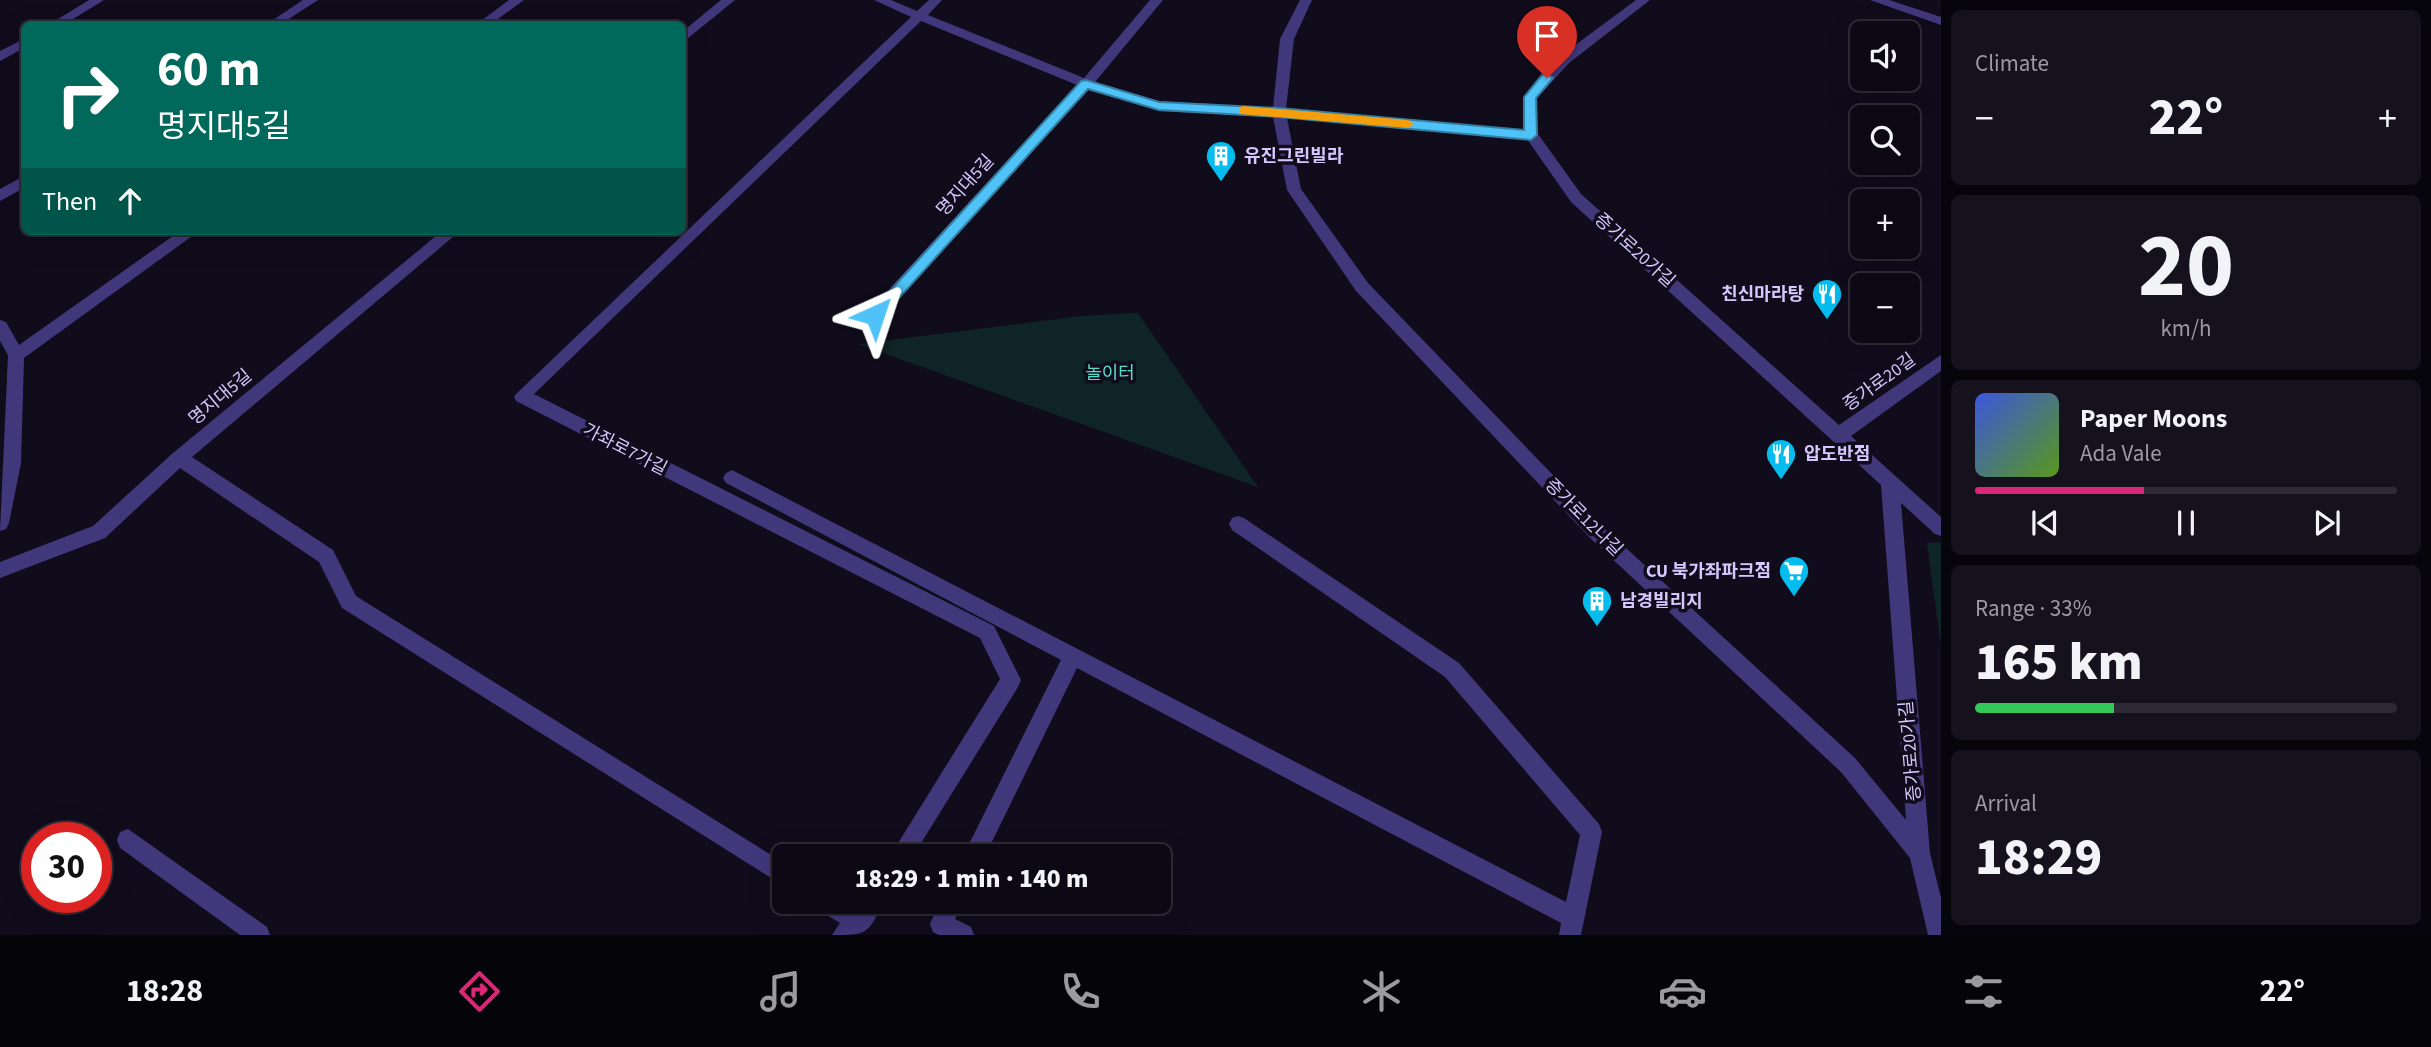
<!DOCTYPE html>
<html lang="en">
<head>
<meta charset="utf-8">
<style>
  body { margin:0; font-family:"Source Sans 3","Noto Sans KR",sans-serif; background:#15121e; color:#f1f3f6; height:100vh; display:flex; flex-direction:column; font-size:26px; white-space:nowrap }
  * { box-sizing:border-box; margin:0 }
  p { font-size:23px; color:#9a9aa0 }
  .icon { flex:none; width:38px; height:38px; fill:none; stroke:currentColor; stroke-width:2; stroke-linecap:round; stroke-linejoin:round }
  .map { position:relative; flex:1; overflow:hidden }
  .details { display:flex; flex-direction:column; gap:10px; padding:10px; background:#07050c; width:490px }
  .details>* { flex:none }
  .banner { position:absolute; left:21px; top:21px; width:665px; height:214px; border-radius:10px; box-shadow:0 7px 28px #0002,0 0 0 2px #2c2a34; background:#00695c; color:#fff; overflow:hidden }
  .controls { position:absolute; left:1850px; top:21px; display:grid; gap:14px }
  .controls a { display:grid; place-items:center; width:70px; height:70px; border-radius:10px; background:#0c0915; box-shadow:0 7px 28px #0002,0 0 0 2px #2c2a34; font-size:35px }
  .speed { position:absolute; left:21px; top:822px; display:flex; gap:14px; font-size:35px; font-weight:700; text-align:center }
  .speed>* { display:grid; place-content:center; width:91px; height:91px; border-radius:50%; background:#0c0915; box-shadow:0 7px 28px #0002,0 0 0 2px #2c2a34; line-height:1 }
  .speed .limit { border:10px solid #d22; background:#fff; color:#111 }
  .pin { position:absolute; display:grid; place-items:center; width:60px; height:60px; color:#fff; margin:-72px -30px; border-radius:50% 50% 50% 0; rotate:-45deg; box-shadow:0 0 7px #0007 }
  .pin .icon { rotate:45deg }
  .me { position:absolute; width:77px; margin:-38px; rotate:42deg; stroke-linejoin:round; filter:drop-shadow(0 0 5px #0008) }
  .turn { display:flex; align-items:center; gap:24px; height:147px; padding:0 21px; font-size:32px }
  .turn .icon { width:91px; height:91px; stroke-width:2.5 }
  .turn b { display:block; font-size:49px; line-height:60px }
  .then { display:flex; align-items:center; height:66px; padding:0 21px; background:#0003; gap:14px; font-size:26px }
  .big { font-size:52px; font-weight:800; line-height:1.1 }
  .details .card { flex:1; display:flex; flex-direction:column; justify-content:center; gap:10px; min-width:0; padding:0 24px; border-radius:10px; background:#15121e }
  .details .dial { align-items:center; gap:0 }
  .dial b { font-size:91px; line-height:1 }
  .song { display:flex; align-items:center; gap:21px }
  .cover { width:84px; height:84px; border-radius:10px; background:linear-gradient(135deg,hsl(230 70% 55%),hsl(90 70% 35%)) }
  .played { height:7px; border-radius:4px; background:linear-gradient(90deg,#db2777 40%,#2c2a34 40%) }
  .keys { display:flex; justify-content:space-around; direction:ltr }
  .heat { display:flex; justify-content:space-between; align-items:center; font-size:38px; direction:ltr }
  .charge { height:10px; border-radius:5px; background:linear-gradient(90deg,#34c759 33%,#2c2a34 0) }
  .trip { position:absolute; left:772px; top:844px; width:399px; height:70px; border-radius:10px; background:#0c0915; box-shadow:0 7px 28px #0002,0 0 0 2px #2c2a34; font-weight:800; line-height:70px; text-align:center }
  .menu { display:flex; height:112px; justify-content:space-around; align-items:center; background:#050408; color:#9a9aa0 }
  .menu .icon { width:49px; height:49px }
  .menu .on { color:#db2777 }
  .menu b { font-size:32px; color:#f1f3f6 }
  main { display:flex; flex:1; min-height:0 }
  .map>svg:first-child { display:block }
</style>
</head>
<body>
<main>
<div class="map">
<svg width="1941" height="935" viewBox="0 0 1941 935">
  <rect width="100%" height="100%" fill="#100c1c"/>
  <!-- green -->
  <g fill="#0f2426">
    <polygon points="1138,313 1258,487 858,344 1081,316"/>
    <polygon points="1941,542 1941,646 1927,543"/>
  </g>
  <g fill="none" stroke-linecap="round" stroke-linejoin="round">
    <!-- minor -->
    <g fill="#41377b" fill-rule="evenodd">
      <polygon points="89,0 104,0 65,24 50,24"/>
      <polygon points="303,0 318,0 281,24 267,24"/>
      <polygon points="509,0 524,0 491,24 477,24"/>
      <polygon points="721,0 735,0 682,43 682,32"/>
      <path d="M874,0H891L917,11L929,0H942L928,15L1084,78L1150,0H1163L1095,82L1159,101L1273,108L1280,39L1300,0H1312L1294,39L1286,109L1524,130L1523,97L1559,57L1636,0H1650L1569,63L1537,98L1538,134L1581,194L1839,425L1941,355V371L1851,436L1941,517V536L1935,534L1901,503L1930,853L1941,898V935H1928L1910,858L1841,772L1591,539L1356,291L1287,190L1273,117L1159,111L1089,89L881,319H869L867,315L869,311L1077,85L921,21L534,394L994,626L1021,680L1018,687L913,856H890L1000,679L980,638L516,401L514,396L911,17ZM1287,118L1527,139L1571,202L1881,485L1906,820L1855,758L1603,527L1368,283L1301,189Z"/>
      <polygon points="1870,0 1889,0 1941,17 1941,25"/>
      <polygon points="24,39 24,48 0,61 0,51"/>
      <polygon points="24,176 24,188 0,201 0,189"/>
      <polygon points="180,231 199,231 24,358 21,463 9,523 6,529 0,531 8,355 0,341 0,320 6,322 19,345"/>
      <polygon points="442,231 460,231 192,457 333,550 356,596 784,863 784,886 342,608 319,562 180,468 105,538 0,578 0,562 93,526 173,453"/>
      <polygon points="732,470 1566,902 1580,835 1445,677 1232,530 1229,524 1232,518 1238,516 1244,518 1459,663 1599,824 1602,832 1581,935 1559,935 1561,923 1077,668 985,856 963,856 1061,660 726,483 723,478 726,473"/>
      <polygon points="128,829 267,927 270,935 240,935 120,848 117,840 120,832"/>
      <path d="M814,901H846L856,907L859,901H883C869,935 866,935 832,935L840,923L817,909Z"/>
      <polygon points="940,901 963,901 955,919 971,927 974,935 939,935 933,932 930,924"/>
    </g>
  </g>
  <!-- route -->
  <polygon fill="#4fc3f7" stroke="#337fa1" stroke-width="2" points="1547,74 1553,78 1536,98 1537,135 1531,140 1279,117 1159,110 1088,89 880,319 875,321 868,315 1081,81 1086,80 1159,102 1279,108 1524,130 1524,97 1542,75"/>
  <!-- slow -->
  <polygon fill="#f59e0b" points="1243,106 1408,120 1414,124 1408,128 1239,114 1239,108"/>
  <!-- icons -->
  <defs>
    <g id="building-pin" transform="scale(1.575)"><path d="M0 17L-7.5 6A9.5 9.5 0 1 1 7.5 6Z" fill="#04bcee" stroke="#100c1c"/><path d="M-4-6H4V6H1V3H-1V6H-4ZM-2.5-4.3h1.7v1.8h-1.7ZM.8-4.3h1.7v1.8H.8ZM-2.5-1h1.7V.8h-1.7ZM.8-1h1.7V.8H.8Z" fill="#fff"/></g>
    <g id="restaurant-pin" transform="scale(1.575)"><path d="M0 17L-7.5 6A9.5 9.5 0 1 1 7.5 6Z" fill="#04bcee" stroke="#100c1c"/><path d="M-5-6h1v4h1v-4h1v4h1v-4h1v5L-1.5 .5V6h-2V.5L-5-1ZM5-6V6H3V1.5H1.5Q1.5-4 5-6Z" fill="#fff"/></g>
    <g id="supermarket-pin" transform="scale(1.575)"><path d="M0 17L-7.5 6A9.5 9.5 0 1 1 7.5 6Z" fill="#04bcee" stroke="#100c1c"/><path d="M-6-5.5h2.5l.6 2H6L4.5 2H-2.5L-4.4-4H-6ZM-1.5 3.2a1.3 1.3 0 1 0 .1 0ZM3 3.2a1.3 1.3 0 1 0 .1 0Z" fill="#fff"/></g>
  </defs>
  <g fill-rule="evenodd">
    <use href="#building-pin" x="1221" y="156"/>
    <use href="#restaurant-pin" x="1827" y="294"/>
    <use href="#restaurant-pin" x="1781" y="454"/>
    <use href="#supermarket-pin" x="1794" y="571"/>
    <use href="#building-pin" x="1597" y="601"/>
  </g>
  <g text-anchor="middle" stroke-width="7" stroke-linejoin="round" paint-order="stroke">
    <!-- poi labels -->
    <g font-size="18" font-weight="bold" fill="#d4c8fe" stroke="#100c1c" text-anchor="start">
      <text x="1244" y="162">유진그린빌라</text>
      <text x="1804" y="300" text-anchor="end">친신마라탕</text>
      <text x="1804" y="460">압도반점</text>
      <text x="1771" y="577" text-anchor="end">CU 북가좌파크점</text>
      <text x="1620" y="607">남경빌리지</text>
    </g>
    <!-- street labels -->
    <g font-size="18" fill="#d4c8fe" stroke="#100c1c">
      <text transform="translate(965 185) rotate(-48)" y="6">명지대5길</text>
      <text transform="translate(1635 250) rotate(42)" y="6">증가로20가길</text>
      <text transform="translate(1879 382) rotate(-36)" y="6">증가로20길</text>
      <text transform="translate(220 397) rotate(-40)" y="6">명지대5길</text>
      <text transform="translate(625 449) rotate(27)" y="6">가좌로7가길</text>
      <text transform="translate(1584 517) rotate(45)" y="6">증가로12나길</text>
      <text transform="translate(1910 751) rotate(-95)" y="6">증가로20가길</text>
    </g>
    <!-- park labels -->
    <g font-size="18" fill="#56dcc9" stroke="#100c1c">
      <text x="1110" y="379">놀이터</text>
    </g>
  </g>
</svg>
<div class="controls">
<a><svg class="icon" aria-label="sound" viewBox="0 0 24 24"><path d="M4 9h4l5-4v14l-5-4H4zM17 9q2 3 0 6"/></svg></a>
<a><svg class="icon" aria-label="search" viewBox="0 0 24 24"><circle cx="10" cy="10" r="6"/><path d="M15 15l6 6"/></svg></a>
<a>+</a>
<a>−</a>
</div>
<div class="speed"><div class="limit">30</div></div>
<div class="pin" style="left:1547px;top:78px;background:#d93025"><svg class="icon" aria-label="arrive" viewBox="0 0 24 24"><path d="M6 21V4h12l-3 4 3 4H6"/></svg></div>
<svg class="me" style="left:875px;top:315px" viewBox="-20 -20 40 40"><path d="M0-17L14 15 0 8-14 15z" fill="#4fc3f7" stroke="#fff" stroke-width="4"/></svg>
<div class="trip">18:29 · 1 min · 140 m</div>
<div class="banner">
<div class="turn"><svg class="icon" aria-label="right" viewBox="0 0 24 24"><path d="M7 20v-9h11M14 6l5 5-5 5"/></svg><div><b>60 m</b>명지대5길</div></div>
<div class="then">Then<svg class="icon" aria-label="ahead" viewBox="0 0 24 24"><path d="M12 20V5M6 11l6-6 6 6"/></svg></div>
</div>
</div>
<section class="details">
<div class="card"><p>Climate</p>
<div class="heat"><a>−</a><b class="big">22°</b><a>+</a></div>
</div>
<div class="card dial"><b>20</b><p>km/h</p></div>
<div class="card">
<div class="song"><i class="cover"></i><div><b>Paper Moons</b><p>Ada Vale</p></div></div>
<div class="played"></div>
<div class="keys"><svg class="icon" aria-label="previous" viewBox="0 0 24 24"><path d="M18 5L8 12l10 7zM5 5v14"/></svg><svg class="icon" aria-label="pause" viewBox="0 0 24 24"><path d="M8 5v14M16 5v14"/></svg><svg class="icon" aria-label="next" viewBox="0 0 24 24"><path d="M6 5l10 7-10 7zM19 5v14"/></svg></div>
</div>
<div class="card"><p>Range · 33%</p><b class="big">165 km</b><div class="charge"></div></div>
<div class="card"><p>Arrival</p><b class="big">18:29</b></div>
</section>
</main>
<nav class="menu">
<b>18:28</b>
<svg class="icon on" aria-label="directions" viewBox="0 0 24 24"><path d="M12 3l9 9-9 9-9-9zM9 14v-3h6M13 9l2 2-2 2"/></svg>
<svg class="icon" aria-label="music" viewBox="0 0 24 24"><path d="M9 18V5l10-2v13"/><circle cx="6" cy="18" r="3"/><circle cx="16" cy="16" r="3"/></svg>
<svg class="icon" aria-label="phone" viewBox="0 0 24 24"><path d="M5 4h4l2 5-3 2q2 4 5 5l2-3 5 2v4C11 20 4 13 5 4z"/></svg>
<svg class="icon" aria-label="climate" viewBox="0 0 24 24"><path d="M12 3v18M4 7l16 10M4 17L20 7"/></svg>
<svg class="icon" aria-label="car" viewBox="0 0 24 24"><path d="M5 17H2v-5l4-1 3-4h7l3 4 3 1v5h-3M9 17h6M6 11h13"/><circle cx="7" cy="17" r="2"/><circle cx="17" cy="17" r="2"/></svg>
<svg class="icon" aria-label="filters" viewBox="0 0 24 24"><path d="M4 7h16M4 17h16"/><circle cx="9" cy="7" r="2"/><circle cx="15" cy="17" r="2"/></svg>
<b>22°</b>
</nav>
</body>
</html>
